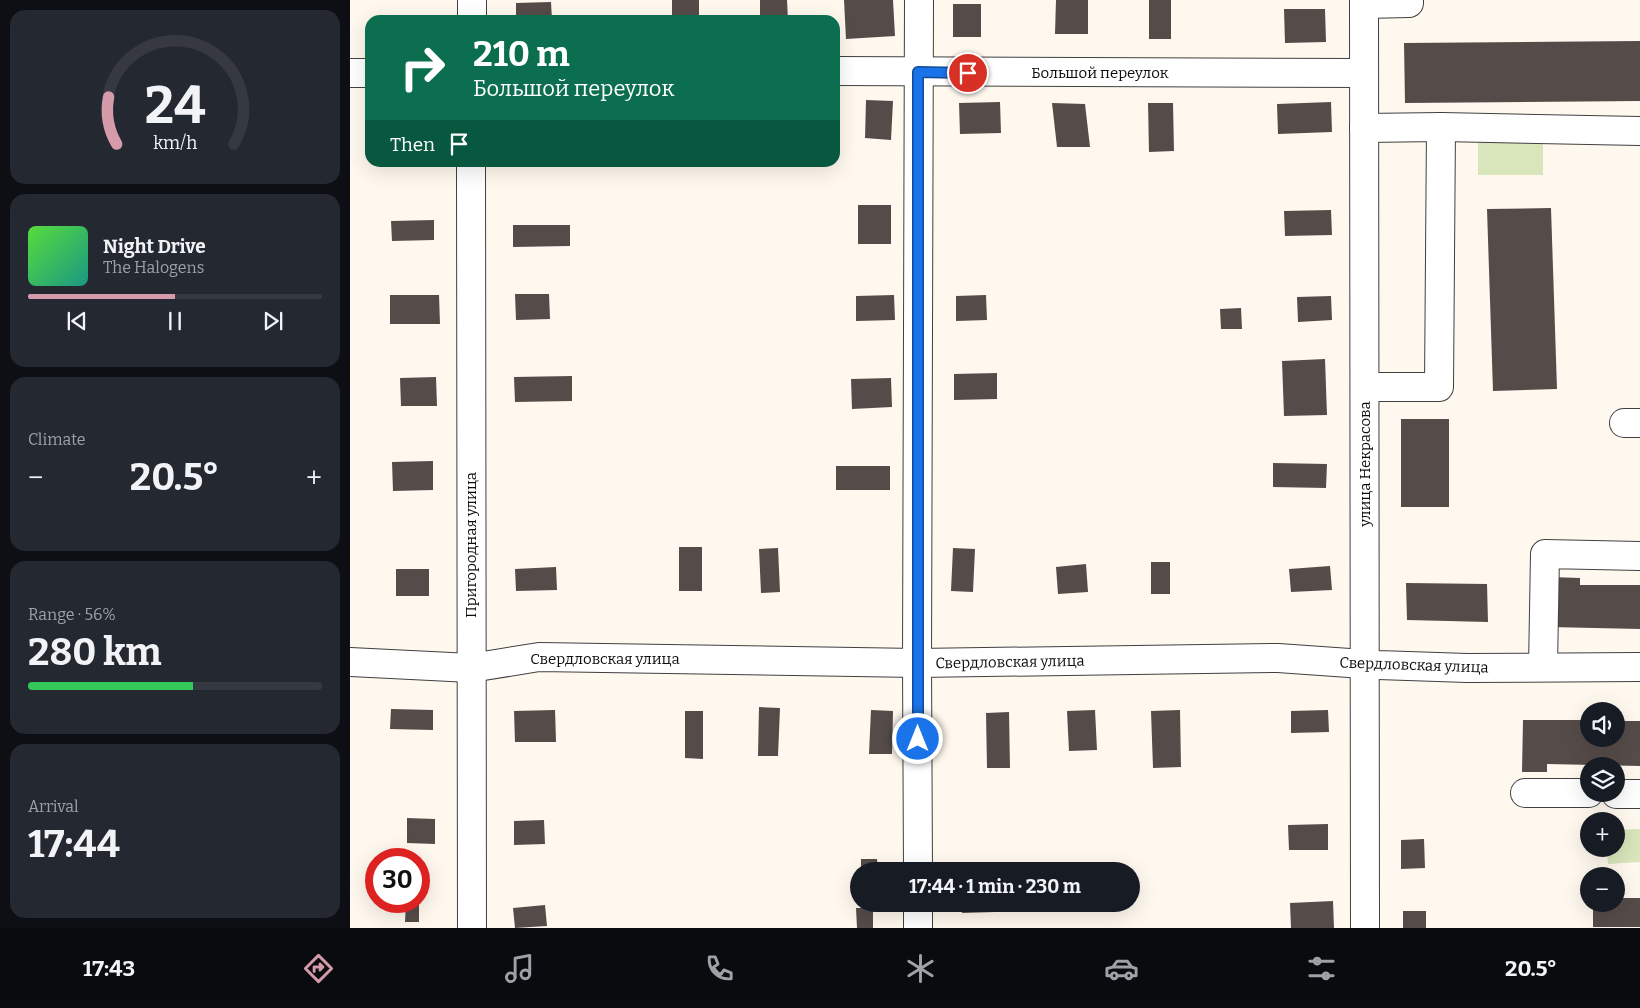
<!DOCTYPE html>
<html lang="en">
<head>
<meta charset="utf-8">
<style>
  body { margin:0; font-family:Bitter,serif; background:#242831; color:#f1f3f6; height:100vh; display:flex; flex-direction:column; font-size:19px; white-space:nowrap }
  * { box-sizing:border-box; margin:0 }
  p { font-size:16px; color:#9ea1a6 }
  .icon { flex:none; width:28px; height:28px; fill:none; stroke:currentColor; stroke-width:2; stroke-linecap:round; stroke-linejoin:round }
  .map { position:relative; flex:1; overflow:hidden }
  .details { display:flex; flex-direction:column; gap:10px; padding:10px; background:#0d0f14; width:350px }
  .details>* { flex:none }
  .hud { position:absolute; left:15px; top:15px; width:475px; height:152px; border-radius:15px; box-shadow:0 5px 20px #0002; background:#0b6e4f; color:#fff; overflow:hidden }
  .fabs { position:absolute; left:1230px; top:702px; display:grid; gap:10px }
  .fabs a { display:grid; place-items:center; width:45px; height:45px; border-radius:50%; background:#171b24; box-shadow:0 5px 20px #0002; font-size:25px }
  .speed { position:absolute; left:15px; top:848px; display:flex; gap:10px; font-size:25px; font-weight:700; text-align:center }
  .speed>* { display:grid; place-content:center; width:65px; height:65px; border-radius:50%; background:#171b24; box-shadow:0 5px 20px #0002; line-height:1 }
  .speed .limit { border:8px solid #d22; background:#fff; color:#111 }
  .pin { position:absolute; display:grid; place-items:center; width:42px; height:42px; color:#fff; margin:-21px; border:2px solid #fff; border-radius:50%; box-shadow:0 1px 5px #0007 }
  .me { position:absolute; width:55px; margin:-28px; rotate:0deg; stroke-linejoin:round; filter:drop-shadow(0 0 4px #0008) }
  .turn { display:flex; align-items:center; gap:18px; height:105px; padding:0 25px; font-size:22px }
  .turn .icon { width:65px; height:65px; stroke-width:2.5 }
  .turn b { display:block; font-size:35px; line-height:42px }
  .then { display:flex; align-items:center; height:48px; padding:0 25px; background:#0003; gap:10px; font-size:19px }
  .big { font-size:38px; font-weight:700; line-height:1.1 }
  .details .widget { flex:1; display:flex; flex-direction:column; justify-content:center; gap:8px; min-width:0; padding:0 18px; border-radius:15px; background:#242831 }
  .details .dial { align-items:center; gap:0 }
  .dial svg { height:130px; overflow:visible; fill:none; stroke:#363941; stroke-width:7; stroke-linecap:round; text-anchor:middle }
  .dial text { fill:#f1f3f6; stroke:none }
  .song { display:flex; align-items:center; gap:15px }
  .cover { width:60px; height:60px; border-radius:8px; background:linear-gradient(135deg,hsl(110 70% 55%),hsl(170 70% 35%)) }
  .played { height:5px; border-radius:2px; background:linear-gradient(90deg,#d59baa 50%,#363941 50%) }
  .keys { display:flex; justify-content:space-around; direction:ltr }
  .heat { display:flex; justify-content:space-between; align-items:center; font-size:28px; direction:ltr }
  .charge { height:8px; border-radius:4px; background:linear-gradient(90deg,#34c759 56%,#363941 0) }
  .trip { position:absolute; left:500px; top:862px; width:290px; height:50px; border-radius:25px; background:#171b24; box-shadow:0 5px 20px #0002; font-weight:700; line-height:50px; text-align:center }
  .tabs { display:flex; height:80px; justify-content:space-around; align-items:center; background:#090b0e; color:#9ea1a6 }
  .tabs .icon { width:35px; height:35px }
  .tabs .active { color:#d59baa }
  .tabs b { font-size:22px; color:#f1f3f6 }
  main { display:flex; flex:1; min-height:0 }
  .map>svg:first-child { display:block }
</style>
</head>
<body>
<main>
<section class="details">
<div class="widget dial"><svg viewBox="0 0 100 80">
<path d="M14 69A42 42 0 1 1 86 69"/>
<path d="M14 69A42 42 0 0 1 9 40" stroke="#d59baa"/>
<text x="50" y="56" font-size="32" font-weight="700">24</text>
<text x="50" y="72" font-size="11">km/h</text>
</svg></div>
<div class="widget">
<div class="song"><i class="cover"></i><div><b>Night Drive</b><p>The Halogens</p></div></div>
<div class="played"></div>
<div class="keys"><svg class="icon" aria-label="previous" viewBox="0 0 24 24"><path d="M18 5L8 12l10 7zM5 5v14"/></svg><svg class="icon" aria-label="pause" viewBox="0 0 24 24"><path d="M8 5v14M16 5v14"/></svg><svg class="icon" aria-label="next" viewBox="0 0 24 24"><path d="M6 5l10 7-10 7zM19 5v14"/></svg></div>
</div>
<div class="widget"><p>Climate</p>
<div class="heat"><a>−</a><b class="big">20.5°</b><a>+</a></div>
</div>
<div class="widget"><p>Range · 56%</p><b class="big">280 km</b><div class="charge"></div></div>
<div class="widget"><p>Arrival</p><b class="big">17:44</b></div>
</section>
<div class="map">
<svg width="1290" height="928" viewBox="0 0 1290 928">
  <rect width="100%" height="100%" fill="#fef8ee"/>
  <!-- green -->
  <g fill="#d9e5bb">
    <rect x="1128" y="138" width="65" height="37"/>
    <polygon points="1290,829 1290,862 1258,864 1257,849 1266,849 1266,830"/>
  </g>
  <!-- building -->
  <g fill="#554c4a">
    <rect x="322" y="0" width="27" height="20"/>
    <polygon points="410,0 437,0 438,20 410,20"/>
    <polygon points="494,0 543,0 545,36 496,39"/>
    <polygon points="706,0 738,0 738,34 705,34"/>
    <rect x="799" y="0" width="22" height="39"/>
    <polygon points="201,2 202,20 166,20 166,3"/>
    <rect x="603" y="4" width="28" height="33"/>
    <polygon points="934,9 975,9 976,42 935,43"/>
    <polygon points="1290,41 1290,101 1055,103 1054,43"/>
    <polygon points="516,100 543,101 541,140 515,138"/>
    <polygon points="650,102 651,133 610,134 609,103"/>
    <polygon points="981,102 982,132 928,134 927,104"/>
    <polygon points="702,103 735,104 740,147 707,147"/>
    <polygon points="798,103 823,103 824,151 799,152"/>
    <rect x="508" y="205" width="33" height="39"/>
    <polygon points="1201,208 1207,389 1143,391 1137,209"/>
    <polygon points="981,210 982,235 935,236 934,211"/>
    <polygon points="84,220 84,240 42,241 41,221"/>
    <polygon points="163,225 220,225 220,246 163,247"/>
    <polygon points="165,294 199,294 200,319 166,320"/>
    <polygon points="40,295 89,295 90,324 40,324"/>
    <polygon points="544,295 545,320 506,321 506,296"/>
    <polygon points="636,295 637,320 606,321 606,296"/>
    <polygon points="981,296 982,320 948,322 947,297"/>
    <polygon points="891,308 892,329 871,329 870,309"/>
    <polygon points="975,359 977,415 934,416 932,361"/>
    <polygon points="647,373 647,399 604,400 604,374"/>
    <polygon points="222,376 222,401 165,402 164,377"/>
    <polygon points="86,377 87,406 51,406 50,378"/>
    <polygon points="541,378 542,407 502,409 501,379"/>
    <rect x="1051" y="419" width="48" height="88"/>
    <polygon points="83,461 83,490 43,491 42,462"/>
    <polygon points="923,463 977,464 976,488 923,487"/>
    <rect x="486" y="466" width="54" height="24"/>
    <rect x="329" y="547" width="23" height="44"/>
    <polygon points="428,548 430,592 411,593 409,549"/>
    <polygon points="603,548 625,549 623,592 601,591"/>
    <rect x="801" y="562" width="19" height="32"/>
    <polygon points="736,564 738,592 708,594 706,567"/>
    <polygon points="980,566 982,590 941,592 939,569"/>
    <polygon points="206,567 207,590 166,591 165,569"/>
    <rect x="46" y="569" width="33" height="27"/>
    <polygon points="1201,577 1230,578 1230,585 1290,585 1290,629 1200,627"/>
    <polygon points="1056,583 1137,584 1138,622 1057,620"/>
    <polygon points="409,707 430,708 428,756 408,756"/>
    <polygon points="41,709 83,710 83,730 40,729"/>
    <polygon points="205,710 206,742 165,742 164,711"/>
    <polygon points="521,710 543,711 542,754 519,754"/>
    <polygon points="745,710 747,750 719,751 717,711"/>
    <polygon points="830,710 831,767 803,768 801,711"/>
    <polygon points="978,710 979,732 941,733 941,711"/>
    <polygon points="335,711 353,711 353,759 335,758"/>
    <polygon points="659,712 660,768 637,768 636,713"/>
    <polygon points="1173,720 1239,720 1239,739 1266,739 1266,721 1290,721 1290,766 1197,764 1197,772 1172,772"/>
    <polygon points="57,818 85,819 85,844 57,843"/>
    <polygon points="194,820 195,844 164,845 164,821"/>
    <polygon points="978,824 978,850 939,850 938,825"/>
    <polygon points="1074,839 1075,868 1051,869 1051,840"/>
    <polygon points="511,859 527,859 528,871 511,871"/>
    <polygon points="1266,898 1290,898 1290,927 1243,927 1243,904 1266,904"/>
    <polygon points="56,901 69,901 69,922 55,922"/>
    <polygon points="983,901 984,928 941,928 940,903"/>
    <polygon points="611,904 645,904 645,912 612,913"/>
    <polygon points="195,905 197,926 165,928 163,908"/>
    <polygon points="506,908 523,908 523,928 507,928"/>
    <rect x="1053" y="911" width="23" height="17"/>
  </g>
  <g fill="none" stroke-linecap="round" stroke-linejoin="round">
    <!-- minor casing -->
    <g stroke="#404040" stroke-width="30">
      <g id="minor">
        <polyline points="1014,0 1015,928"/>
        <polyline points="1014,4 1059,3 1059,0"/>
        <polyline points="122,20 122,0"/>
        <polyline points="485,71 1014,73"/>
        <polyline points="0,73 20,73"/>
        <polyline points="1091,127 1290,131"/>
        <polyline points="1014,128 1091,127 1089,387 1015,387"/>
        <polyline points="121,162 122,928"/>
        <polyline points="1274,423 1290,423"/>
        <polyline points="0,662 121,668 189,657 567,663 928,658 1028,665 1117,668 1290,667"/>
        <polyline points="1193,667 1195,554 1290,556"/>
        <polyline points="1175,793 1239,793"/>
        <polyline points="1266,794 1290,794"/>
        <polyline points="568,871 567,663 569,0"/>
        <polyline points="568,904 568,928"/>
      </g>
    </g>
    <!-- minor -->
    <use href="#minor" stroke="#fff" stroke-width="28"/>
  </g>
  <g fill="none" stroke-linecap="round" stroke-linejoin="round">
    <!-- route casing -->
    <g stroke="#114b97" stroke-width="12">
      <polyline id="route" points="568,739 568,72 618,73"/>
    </g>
    <!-- route -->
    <use href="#route" stroke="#1a73e8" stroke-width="9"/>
  </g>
  <g text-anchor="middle" stroke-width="5" stroke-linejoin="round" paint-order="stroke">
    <!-- street labels -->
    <g font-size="15" fill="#0d0d0d" stroke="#fff">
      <text x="750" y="78">Большой переулок</text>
      <text transform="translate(1015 464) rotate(-90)" y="5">улица Некрасова</text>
      <text transform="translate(121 545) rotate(-90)" y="5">Пригородная улица</text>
      <text x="255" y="664">Свердловская улица</text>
      <text transform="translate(660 662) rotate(-1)" y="5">Свердловская улица</text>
      <text transform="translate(1064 665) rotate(2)" y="5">Свердловская улица</text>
    </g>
  </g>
</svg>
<div class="fabs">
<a><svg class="icon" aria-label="sound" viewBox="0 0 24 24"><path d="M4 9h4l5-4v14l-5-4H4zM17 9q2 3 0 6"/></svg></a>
<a><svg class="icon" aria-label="layers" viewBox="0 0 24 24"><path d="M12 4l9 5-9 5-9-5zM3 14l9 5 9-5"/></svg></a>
<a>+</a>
<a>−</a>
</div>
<div class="speed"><div class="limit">30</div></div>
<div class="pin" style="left:618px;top:73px;background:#d93025"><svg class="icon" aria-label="arrive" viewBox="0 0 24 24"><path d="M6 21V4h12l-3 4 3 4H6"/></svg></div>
<svg class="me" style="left:568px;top:739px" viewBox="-20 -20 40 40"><circle r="17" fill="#1a73e8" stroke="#fff" stroke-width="3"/><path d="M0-11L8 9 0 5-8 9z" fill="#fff"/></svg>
<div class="trip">17:44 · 1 min · 230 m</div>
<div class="hud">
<div class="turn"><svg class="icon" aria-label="right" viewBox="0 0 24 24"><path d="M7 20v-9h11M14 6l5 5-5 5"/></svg><div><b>210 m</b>Большой переулок</div></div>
<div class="then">Then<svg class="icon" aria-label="arrive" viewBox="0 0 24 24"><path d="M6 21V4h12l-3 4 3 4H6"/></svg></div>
</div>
</div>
</main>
<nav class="tabs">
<b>17:43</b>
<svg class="icon active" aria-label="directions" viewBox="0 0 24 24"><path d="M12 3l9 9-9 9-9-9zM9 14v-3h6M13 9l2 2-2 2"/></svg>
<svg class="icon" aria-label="music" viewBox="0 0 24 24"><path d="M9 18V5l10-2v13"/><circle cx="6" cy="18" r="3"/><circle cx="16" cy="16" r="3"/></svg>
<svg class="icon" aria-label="phone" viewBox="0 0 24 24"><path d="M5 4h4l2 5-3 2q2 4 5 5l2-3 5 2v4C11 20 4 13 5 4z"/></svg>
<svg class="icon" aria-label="climate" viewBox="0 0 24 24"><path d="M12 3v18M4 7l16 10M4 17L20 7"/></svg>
<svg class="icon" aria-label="car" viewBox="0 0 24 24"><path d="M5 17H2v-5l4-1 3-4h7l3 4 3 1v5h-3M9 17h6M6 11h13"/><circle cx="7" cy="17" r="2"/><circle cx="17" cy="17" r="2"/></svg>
<svg class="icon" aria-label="filters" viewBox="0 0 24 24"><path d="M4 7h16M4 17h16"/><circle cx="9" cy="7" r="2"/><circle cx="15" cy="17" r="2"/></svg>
<b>20.5°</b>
</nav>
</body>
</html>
